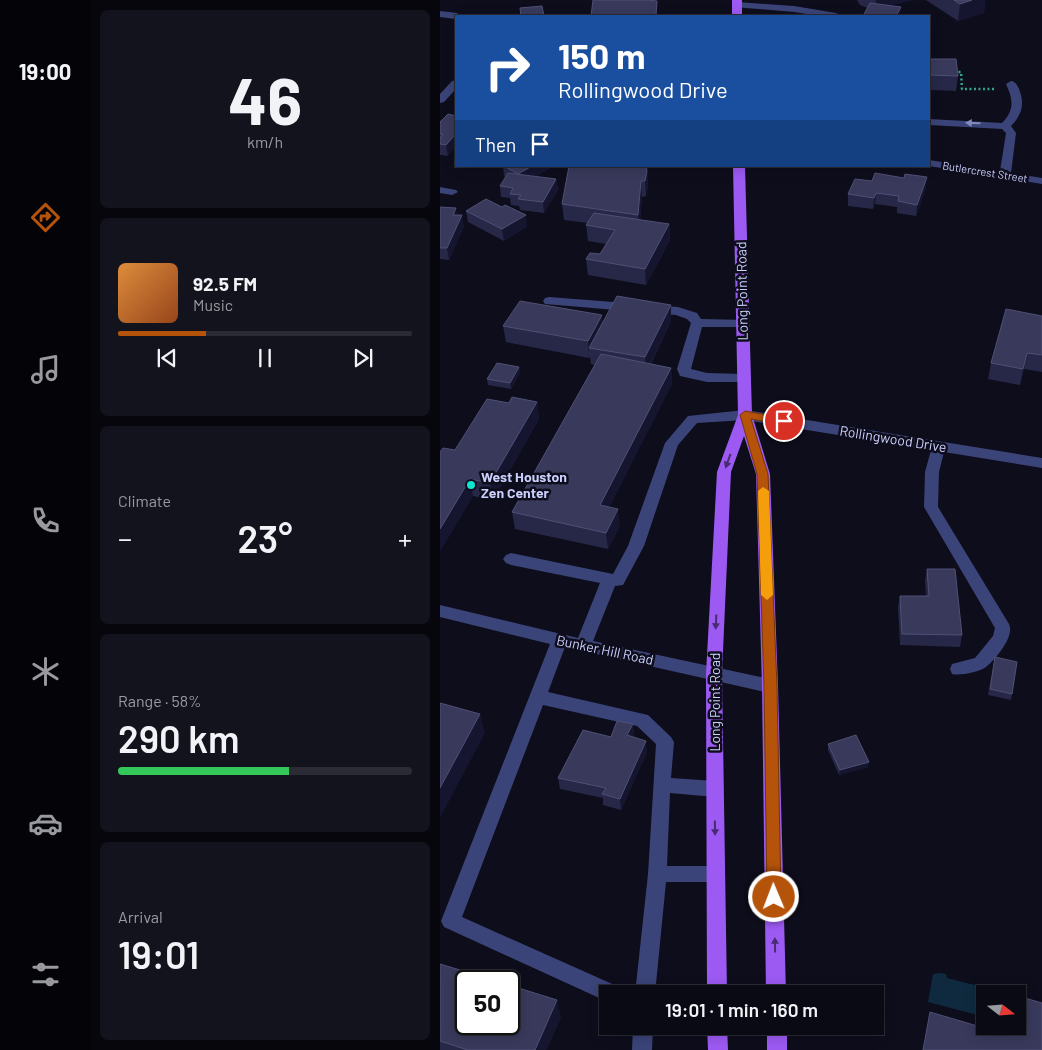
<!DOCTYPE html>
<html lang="en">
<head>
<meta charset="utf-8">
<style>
  body { margin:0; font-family:Barlow,sans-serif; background:#13131e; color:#f1f3f6; height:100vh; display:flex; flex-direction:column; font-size:19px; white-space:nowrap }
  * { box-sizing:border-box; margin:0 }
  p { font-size:16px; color:#999aa0 }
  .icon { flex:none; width:28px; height:28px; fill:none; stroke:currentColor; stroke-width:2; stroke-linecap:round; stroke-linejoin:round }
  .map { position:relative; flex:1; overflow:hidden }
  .details { display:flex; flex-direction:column; gap:10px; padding:10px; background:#06060c; width:350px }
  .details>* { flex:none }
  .top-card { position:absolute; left:15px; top:15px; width:475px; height:152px; border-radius:0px; box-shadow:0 2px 12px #0003,0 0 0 1px #2a2b34; background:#1a4fa0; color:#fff; overflow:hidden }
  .needle { width:32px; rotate:107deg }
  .buttons { position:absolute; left:536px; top:985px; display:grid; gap:10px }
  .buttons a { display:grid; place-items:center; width:50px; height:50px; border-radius:0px; background:#0a0a15; box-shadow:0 2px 12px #0003,0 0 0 1px #2a2b34; font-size:25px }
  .speed { position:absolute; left:15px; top:970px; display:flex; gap:10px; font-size:25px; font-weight:700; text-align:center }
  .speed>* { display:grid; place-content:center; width:65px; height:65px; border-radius:50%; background:#0a0a15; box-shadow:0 2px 12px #0003,0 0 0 1px #2a2b34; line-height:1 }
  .speed .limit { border:2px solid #111; border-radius:8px; background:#fff; color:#111 }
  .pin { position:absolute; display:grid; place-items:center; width:42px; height:42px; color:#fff; margin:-21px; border:2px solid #fff; border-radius:50%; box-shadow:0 1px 5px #0007 }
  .me { position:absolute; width:55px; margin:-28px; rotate:359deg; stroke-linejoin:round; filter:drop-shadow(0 0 4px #0008) }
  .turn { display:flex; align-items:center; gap:18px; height:105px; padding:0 20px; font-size:22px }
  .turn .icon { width:65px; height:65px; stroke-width:2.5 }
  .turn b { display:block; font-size:35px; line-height:42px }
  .then { display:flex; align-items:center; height:48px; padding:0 20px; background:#0003; gap:10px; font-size:19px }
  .big { font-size:38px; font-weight:600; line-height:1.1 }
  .details .tile { flex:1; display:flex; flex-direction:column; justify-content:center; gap:8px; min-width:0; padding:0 18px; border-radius:8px; background:#13131e }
  .details .dial { align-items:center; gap:0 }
  .dial b { font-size:65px; line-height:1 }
  .song { display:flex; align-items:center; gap:15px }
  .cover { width:60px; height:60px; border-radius:8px; background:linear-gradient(135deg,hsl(30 70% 55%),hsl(20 70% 35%)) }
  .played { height:5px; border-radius:2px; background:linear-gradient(90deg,#b45309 30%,#2a2b34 30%) }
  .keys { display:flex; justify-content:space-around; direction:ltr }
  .heat { display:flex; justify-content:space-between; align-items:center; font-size:28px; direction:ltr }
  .charge { height:8px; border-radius:4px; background:linear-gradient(90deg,#34c759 58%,#2a2b34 0) }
  .trip { position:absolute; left:159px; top:985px; width:285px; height:50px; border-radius:0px; background:#0a0a15; box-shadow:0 2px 12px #0003,0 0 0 1px #2a2b34; font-weight:600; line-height:50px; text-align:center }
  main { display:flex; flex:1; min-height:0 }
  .dock { display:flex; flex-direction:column; width:90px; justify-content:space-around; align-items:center; background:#040408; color:#999aa0 }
  .dock .icon { width:35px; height:35px }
  .dock .current { color:#b45309 }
  .dock b { font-size:22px; color:#f1f3f6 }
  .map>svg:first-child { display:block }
</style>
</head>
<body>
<main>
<nav class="dock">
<b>19:00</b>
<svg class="icon current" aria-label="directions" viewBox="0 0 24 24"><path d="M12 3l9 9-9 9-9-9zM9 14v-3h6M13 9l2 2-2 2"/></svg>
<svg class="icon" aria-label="music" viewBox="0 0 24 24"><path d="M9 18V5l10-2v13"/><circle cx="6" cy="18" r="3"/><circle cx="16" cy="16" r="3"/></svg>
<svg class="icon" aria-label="phone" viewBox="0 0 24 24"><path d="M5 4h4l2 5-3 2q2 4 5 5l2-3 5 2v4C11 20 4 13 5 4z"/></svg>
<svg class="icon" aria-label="climate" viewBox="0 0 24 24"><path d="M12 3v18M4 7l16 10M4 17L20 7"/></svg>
<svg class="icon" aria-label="car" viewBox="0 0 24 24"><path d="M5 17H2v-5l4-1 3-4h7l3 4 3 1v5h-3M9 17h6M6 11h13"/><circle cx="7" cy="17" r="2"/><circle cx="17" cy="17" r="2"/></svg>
<svg class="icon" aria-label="filters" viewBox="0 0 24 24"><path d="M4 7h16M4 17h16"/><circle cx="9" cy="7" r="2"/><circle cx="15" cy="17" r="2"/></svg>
</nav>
<section class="details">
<div class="tile dial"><b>46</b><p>km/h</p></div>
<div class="tile">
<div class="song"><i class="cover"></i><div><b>92.5 FM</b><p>Music</p></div></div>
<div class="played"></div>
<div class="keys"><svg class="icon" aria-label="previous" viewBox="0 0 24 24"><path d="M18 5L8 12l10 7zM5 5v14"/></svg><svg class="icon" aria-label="pause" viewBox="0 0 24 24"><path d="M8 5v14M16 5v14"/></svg><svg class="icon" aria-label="next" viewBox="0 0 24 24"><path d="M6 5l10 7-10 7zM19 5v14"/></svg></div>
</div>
<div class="tile"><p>Climate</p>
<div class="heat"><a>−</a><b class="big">23°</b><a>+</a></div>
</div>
<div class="tile"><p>Range · 58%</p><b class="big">290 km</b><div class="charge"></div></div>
<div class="tile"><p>Arrival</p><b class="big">19:01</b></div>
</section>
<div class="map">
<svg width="602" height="1050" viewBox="0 0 602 1050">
  <rect width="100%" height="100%" fill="#0d0d1c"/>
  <!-- water -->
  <polygon fill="#0f2a3e" points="500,973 506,974 507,978 554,990 553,994 545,994 545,1017 488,1002 493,974"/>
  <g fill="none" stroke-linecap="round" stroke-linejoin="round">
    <!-- path -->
    <polyline stroke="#35a58a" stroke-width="2.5" stroke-dasharray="2 2.5" stroke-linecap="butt" points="514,72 521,72 522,89 555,89"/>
    <!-- minor -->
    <g fill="#3b4478" fill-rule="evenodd">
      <polygon points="297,2 354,6 396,13 401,16 380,16 354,12 294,7 292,5"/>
      <polygon points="0,11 17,13 22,16 16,16 16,19 0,17"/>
      <polygon points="16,80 16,89 4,102 0,103 0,94 12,81"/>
      <path d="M571,81C576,82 577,85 579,89C585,104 582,115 571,126L576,133L571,173L602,178V184L489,166V160L560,171L566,133L562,129L489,125V119L562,123C575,110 573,99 566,84Z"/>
      <polygon points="0,187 16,190 18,192 12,195 0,193"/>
      <polygon points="109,297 238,307 257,313 261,319 308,320 309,323 308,326 303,327 262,327 251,369 267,373 304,374 309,375 311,378 309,381 304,382 267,382 240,376 237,369 251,323 247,319 236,315 105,304 103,301 105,298"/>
      <path d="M305,410L602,458V468L504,452L499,472L498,507L569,624C575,636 556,659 546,667C539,672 520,676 512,674L510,669L512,664L535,658L553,636L555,628L484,507L485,472L491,450L305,420L257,423L238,445L204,546L183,585L175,586L153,641L330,679L336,681L338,686L336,691L330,693L125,647L108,692L208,715L231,737L234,742L231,778L275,781L281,784L284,789L281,794L275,797L230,793L227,866H276L283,868L285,874L283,880L276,882H226L215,994H195L208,874L216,744L197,726L103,705L22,917L179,987L182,994H168V1002L4,927L1,921L110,644L0,617V605L138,638L160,583L71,565L66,563L63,559L66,555L71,553L173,574L188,546L225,443L248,416Z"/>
      <polygon points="193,1026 213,1026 212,1050 192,1050"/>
    </g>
    <!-- major -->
    <g fill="#9d5af3" fill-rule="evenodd">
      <rect x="292" y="0" width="10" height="16"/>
      <polygon points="293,166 305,166 312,415 330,474 338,686 346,994 326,994 322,686 316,474 304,436 291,472 282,674 287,994 267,994 266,674 277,472 298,415"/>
      <polygon points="267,1026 287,1026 288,1050 268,1050"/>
      <rect x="327" y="1026" width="20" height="24"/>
    </g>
  </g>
  <!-- wall -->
  <g fill="#272748">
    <polygon points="417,0 473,0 428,8 420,5"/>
    <polygon points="486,0 545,0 544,13 518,21"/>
    <polygon points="489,59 518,76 516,91 489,90"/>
    <polygon points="16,116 8,156 0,155 0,122"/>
    <polygon points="63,166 114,166 96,176 116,179 118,190 104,213 80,210 79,206 71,205 70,198 61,197 60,186 66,177 64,176"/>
    <polygon points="207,171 208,187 206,196 202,197 200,220 229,224 230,240 206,285 148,275 146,259 160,254 166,244 148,241 146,225 148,223 124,220 122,204"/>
    <polygon points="486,188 476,216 457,213 457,207 435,204 433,209 408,206 408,194"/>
    <polygon points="0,207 17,215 24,226 9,260 0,259"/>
    <polygon points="26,211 87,226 64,241 28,222"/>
    <polygon points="231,305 231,321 211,364 231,368 232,384 169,507 180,526 168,549 75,529 72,512 155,365 151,364 150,357 149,358 66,342 63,326 163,322"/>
    <polygon points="602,316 602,372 584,369 580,385 548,379 551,363"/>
    <polygon points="79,367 80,373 71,389 48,385 47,379"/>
    <polygon points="97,402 99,419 53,500 33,496 0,551 0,452 15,450 69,403"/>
    <polygon points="487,569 522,635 520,647 460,645 458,607 460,596 486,596 485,580"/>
    <polygon points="555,657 572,694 571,700 548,695"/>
    <polygon points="193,724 194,735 193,737 207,752 181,810 163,805 163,798 120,789 118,778 171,737"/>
    <polygon points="388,744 428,767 399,775 388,750"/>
    <polygon points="0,964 121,1017 106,1050 0,1050"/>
    <polygon points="568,1026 578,1026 602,1050 567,1035"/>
  </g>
  <!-- shaded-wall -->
  <g fill="#15152f">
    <polygon points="436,0 473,0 435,10"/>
    <polygon points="532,0 545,0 544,13 518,21 520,4"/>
    <polygon points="461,7 460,16 456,16"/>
    <polygon points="16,134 16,147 8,156 6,145"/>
    <polygon points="92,166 114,166 80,185 78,174"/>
    <polygon points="207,171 208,187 206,196 205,181"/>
    <polygon points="487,177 486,188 476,216 477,205"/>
    <polygon points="116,179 118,190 104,213 103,202"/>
    <polygon points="201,181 202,197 199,230 198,215"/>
    <polygon points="436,193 435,204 433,209 434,198"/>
    <polygon points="16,208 18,219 13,215"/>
    <polygon points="22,215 24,226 9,260 7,248"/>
    <polygon points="86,215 87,226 64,241 62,229"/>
    <polygon points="229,224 230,240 206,285 205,269"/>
    <polygon points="231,305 231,321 206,373 205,357"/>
    <polygon points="162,315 164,332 149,348 149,358 148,341"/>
    <polygon points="587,353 584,369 580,385 583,369"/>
    <polygon points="79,367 80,373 71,389 70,383"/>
    <polygon points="231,368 232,384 162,522 160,505"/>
    <polygon points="97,402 99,419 53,500 50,483"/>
    <polygon points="30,479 33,496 0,551 0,529"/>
    <polygon points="178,509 180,526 168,549 166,533"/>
    <polygon points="40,714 45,733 0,818 0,788"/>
    <polygon points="193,724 194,735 188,746 187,735"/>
    <polygon points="206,741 207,752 181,810 180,799"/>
    <polygon points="429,762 428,767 399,775 400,770"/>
    <polygon points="117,1000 121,1017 106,1050 95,1050"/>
  </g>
  <!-- building -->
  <g fill="#39395c" stroke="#505075">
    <polygon points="153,0 209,0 217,1 216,16 151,16"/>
    <polygon points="514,0 532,0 520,4"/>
    <polygon points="430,3 461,7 456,16 423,16"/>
    <polygon points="102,6 104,16 112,15 112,16 81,16 80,8"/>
    <polygon points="489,59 516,59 518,76 489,75"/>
    <polygon points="8,114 16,116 16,134 6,145 0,144 0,138 3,134 0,134 0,122"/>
    <polygon points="64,166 92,166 78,174"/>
    <polygon points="129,166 206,166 207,171 205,181 201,181 198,215 122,204"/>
    <polygon points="68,173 116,179 103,202 78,199 81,195 70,194 73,188 60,186"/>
    <polygon points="435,173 464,178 465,174 487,177 477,205 458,201 459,196 436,193 434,198 408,194 415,179 432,181"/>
    <polygon points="46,199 62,207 65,205 86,215 62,229 26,211"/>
    <polygon points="0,207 16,208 13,215 22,215 7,248 0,248"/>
    <polygon points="154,213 229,224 205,269 146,259 150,253 160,254 175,230 146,225"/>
    <polygon points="177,296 231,305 205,357 149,348"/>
    <polygon points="80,301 162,315 148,341 63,326"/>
    <polygon points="566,309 602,316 602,355 587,353 583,369 551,363"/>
    <polygon points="161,354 231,368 160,505 178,509 166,533 72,512"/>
    <polygon points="57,363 79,367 70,383 47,379"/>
    <polygon points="72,397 97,402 50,483 30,479 0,529 0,452 3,448 15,450 47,399 69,403"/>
    <polygon points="487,569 515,569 522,635 462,634 460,596 489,596"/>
    <polygon points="555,657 577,662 572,694 550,689"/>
    <polygon points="0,703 40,714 0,788"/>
    <polygon points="177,721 193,724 187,735 206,741 180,799 162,794 166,788 118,778 143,730 171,737"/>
    <polygon points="416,735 429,762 400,770 388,744"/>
    <polygon points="0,964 57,981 26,981 26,1024 69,1024 69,985 117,1000 95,1050 28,1050 0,1041"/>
    <polygon points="578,996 602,1003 602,1050 483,1050 490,1012 568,1035 570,1026 578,1026"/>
  </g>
  <!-- one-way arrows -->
  <defs><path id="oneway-solid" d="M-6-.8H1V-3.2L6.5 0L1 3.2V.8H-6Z" transform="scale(1.25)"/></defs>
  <use fill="#838aba" href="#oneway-solid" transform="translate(533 123) rotate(-178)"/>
  <g fill="#472c72">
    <use href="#oneway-solid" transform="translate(288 461) rotate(110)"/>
    <use href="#oneway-solid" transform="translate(276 622) rotate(93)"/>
    <use href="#oneway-solid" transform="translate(275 828) rotate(89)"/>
    <use href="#oneway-solid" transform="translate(335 945) rotate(-91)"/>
  </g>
  <!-- route -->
  <polygon fill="#b45309" stroke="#753606" points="305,411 344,418 349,421 344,425 311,419 328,474 337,686 341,897 339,902 334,904 329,902 327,897 324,686 317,474 300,415"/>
  <!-- slow -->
  <polygon fill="#f59e0b" points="323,487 329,491 333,595 327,600 321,595 318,491"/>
  <!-- markers -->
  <circle fill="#10e3d0" stroke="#0d0d1c" stroke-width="2" cx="31" cy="485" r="5"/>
  <g text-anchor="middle" stroke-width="5" stroke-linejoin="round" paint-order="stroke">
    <!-- far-street labels -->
    <g font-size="11" fill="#cbcffb" stroke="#0d0d1c">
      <text transform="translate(545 172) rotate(9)" y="4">Butlercrest Street</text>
    </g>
    <!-- street labels -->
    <g font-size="14" fill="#cbcffb" stroke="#0d0d1c">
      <text transform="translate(302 291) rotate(-91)" y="5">Long Point Road</text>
      <text transform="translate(453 439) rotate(9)" y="5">Rollingwood Drive</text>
      <text transform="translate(165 650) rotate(12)" y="5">Bunker Hill Road</text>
      <text transform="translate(275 702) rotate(-90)" y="5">Long Point Road</text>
    </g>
    <!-- poi labels -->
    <g font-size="14" font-weight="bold" fill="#cbcffb" stroke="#0d0d1c" text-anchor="start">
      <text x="41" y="482">West Houston<tspan x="41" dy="16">Zen Center</tspan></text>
    </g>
  </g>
</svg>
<div class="buttons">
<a><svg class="needle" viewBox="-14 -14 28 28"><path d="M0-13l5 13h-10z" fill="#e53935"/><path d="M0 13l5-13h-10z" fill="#999aa0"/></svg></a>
</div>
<div class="speed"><div class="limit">50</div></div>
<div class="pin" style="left:344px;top:421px;background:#d93025"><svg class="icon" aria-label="arrive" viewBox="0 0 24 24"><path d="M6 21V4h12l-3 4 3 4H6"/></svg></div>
<svg class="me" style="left:334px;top:897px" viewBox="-20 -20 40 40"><circle r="17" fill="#b45309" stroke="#fff" stroke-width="3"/><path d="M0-11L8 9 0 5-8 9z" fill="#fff"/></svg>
<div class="trip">19:01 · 1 min · 160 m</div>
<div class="top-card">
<div class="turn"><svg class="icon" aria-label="right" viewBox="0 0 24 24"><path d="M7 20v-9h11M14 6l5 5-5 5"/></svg><div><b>150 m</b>Rollingwood Drive</div></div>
<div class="then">Then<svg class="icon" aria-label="arrive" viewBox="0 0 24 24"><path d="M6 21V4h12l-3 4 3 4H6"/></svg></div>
</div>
</div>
</main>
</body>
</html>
